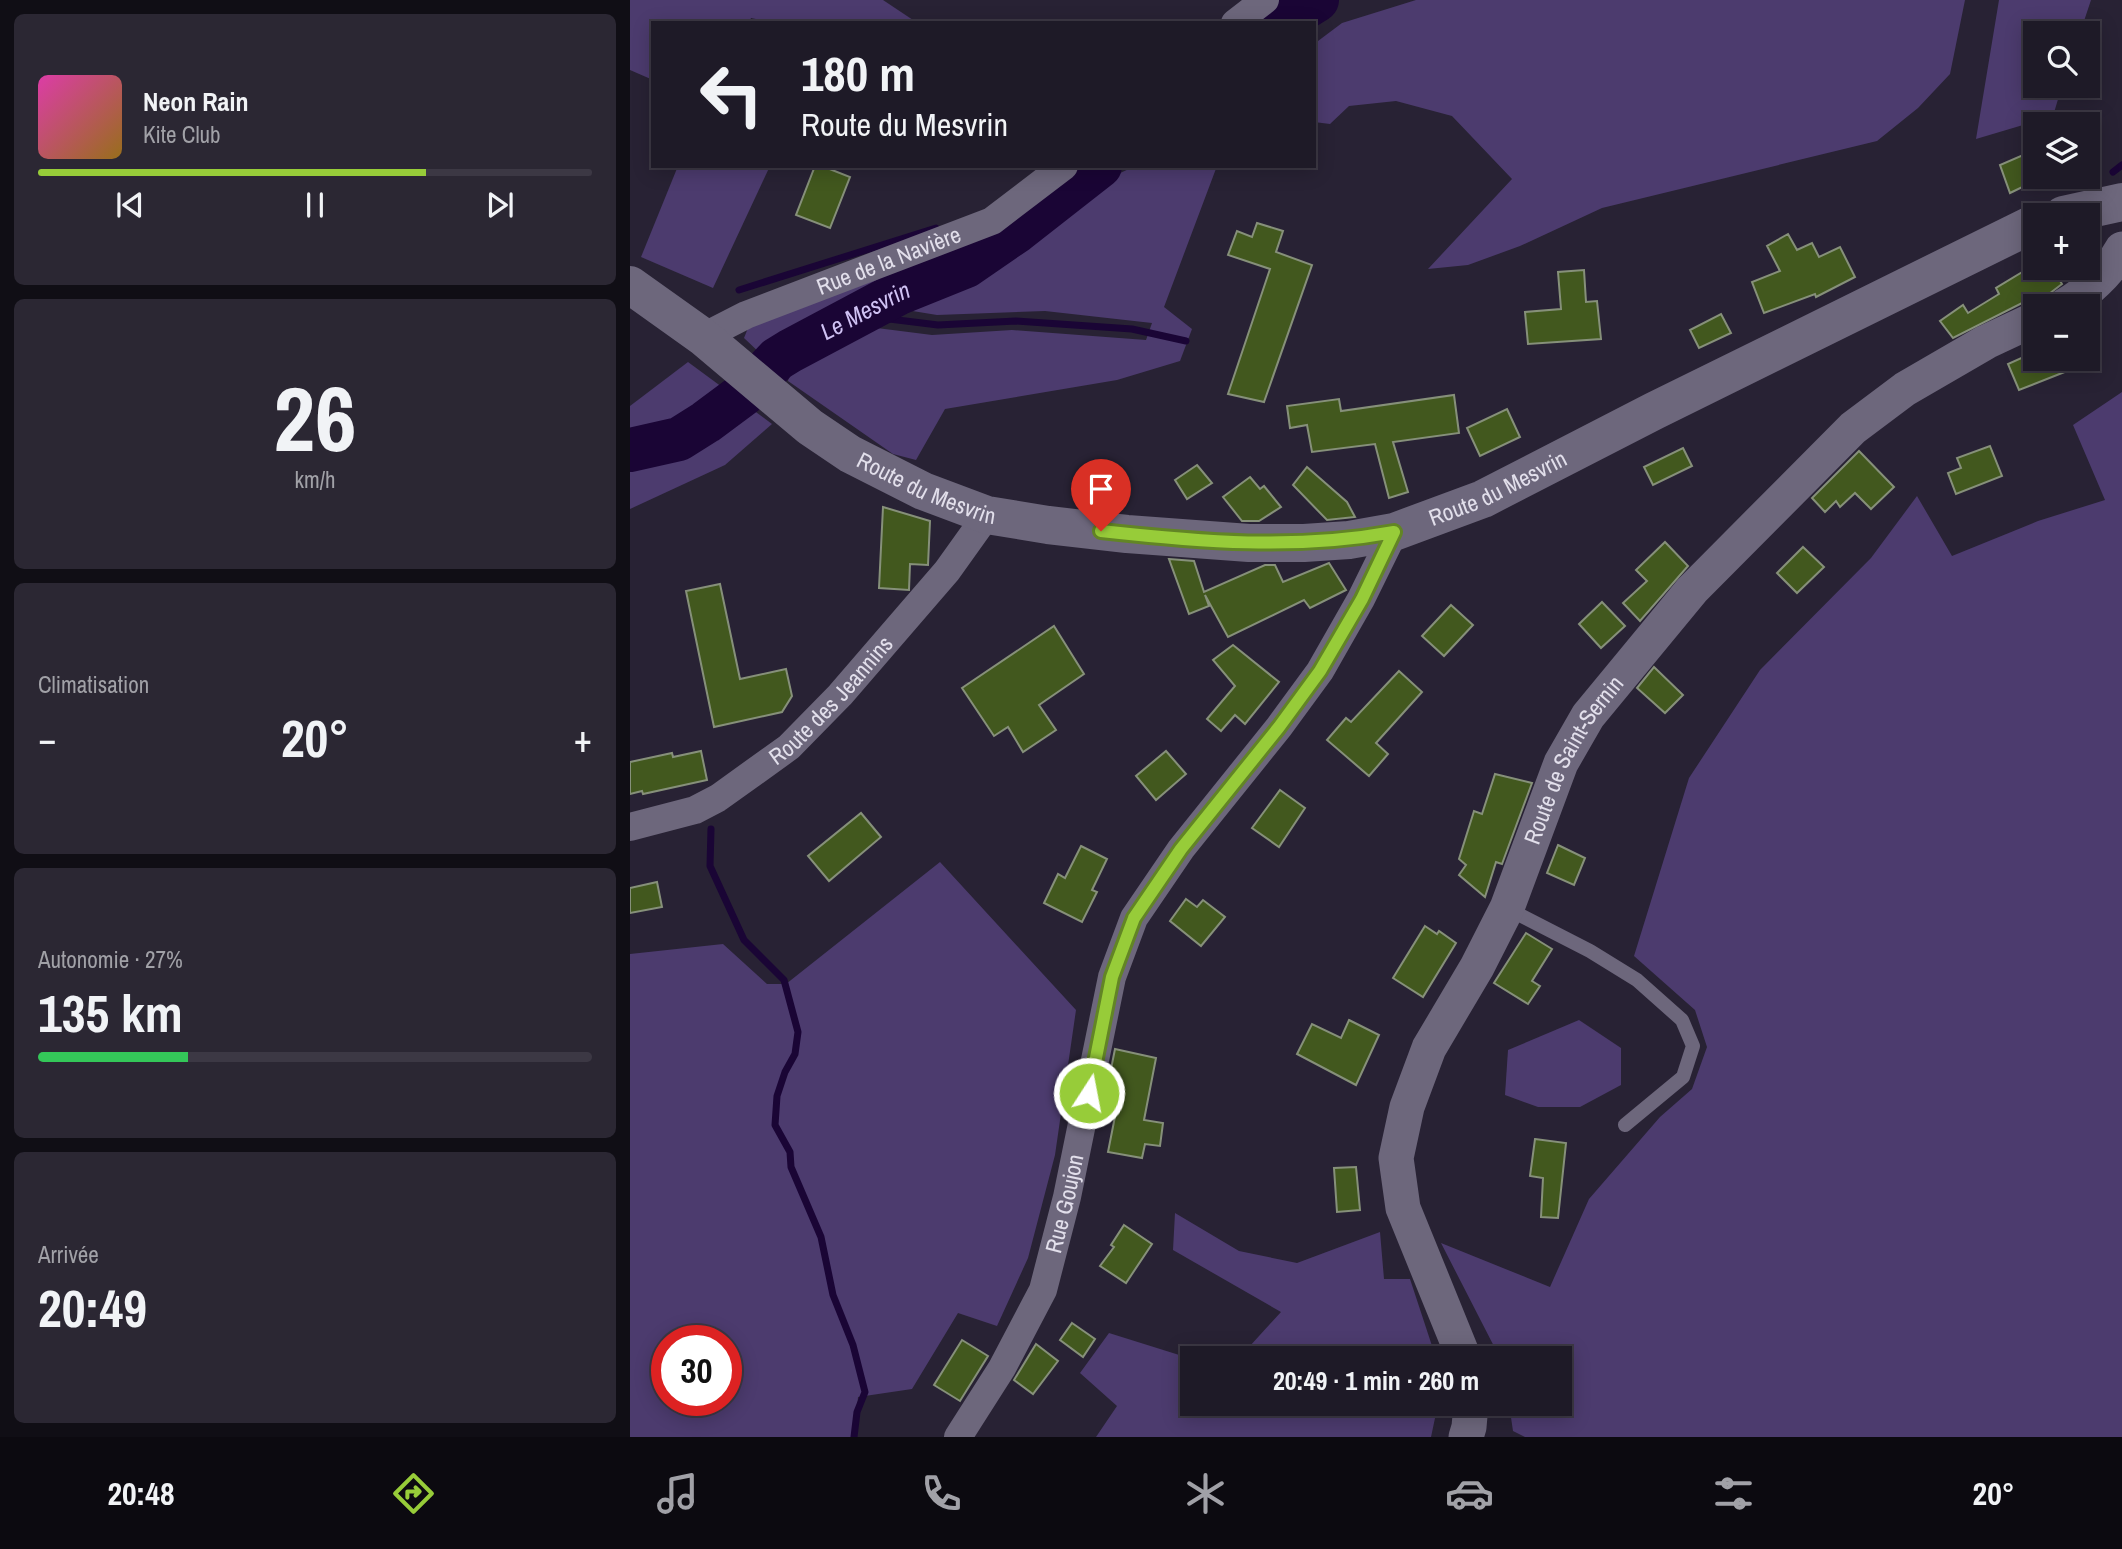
<!DOCTYPE html>
<html lang="fr">
<head>
<meta charset="utf-8">
<style>
  body { margin:0; font-family:"Archivo Narrow",sans-serif; background:#2b2733; color:#f1f3f6; height:100vh; display:flex; flex-direction:column; font-size:26px; white-space:nowrap }
  * { box-sizing:border-box; margin:0 }
  p { font-size:23px; color:#a1a1a7 }
  .icon { flex:none; width:38px; height:38px; fill:none; stroke:currentColor; stroke-width:2; stroke-linecap:round; stroke-linejoin:round }
  .map { position:relative; flex:1; overflow:hidden }
  .drawer { display:flex; flex-direction:column; gap:14px; padding:14px; background:#100e15; width:630px }
  .drawer>* { flex:none }
  .guide { position:absolute; left:21px; top:21px; width:665px; height:147px; border-radius:0px; box-shadow:0 4px 18px #0003,0 0 0 2px #3c3844; background:#1e1a27; color:#f1f3f6; overflow:hidden }
  .controls { position:absolute; left:1393px; top:21px; display:grid; gap:14px }
  .controls a { display:grid; place-items:center; width:77px; height:77px; border-radius:0px; background:#1e1a27; box-shadow:0 4px 18px #0003,0 0 0 2px #3c3844; font-size:35px }
  .speed { position:absolute; left:21px; top:1325px; display:flex; gap:14px; font-size:35px; font-weight:700; text-align:center }
  .speed>* { display:grid; place-content:center; width:91px; height:91px; border-radius:50%; background:#1e1a27; box-shadow:0 4px 18px #0003,0 0 0 2px #3c3844; line-height:1 }
  .speed .limit { border:10px solid #d22; background:#fff; color:#111 }
  .pin { position:absolute; display:grid; place-items:center; width:60px; height:60px; color:#fff; margin:-72px -30px; border-radius:50% 50% 50% 0; rotate:-45deg; box-shadow:0 0 7px #0007 }
  .pin .icon { rotate:45deg }
  .me { position:absolute; width:77px; margin:-38px; rotate:11deg; stroke-linejoin:round; filter:drop-shadow(0 0 5px #0008) }
  .turn { display:flex; align-items:center; gap:24px; height:147px; padding:0 35px; font-size:32px }
  .turn .icon { width:91px; height:91px; stroke-width:2.5 }
  .turn b { display:block; font-size:49px; line-height:60px }
  .big { font-size:52px; font-weight:800; line-height:1.1 }
  .drawer .widget { flex:1; display:flex; flex-direction:column; justify-content:center; gap:10px; min-width:0; padding:0 24px; border-radius:10px; background:#2b2733 }
  .drawer .dial { align-items:center; gap:0 }
  .dial b { font-size:91px; line-height:1 }
  .song { display:flex; align-items:center; gap:21px }
  .cover { width:84px; height:84px; border-radius:10px; background:linear-gradient(135deg,hsl(320 70% 55%),hsl(40 70% 35%)) }
  .played { height:7px; border-radius:4px; background:linear-gradient(90deg,#97cc39 70%,#3c3844 70%) }
  .keys { display:flex; justify-content:space-around; direction:ltr }
  .heat { display:flex; justify-content:space-between; align-items:center; font-size:38px; direction:ltr }
  .charge { height:10px; border-radius:5px; background:linear-gradient(90deg,#34c759 27%,#3c3844 0) }
  .trip { position:absolute; left:550px; top:1346px; width:392px; height:70px; border-radius:0px; background:#1e1a27; box-shadow:0 4px 18px #0003,0 0 0 2px #3c3844; font-weight:800; line-height:70px; text-align:center }
  .menu { display:flex; height:112px; justify-content:space-around; align-items:center; background:#0c0a10; color:#a1a1a7 }
  .menu .icon { width:49px; height:49px }
  .menu .current { color:#97cc39 }
  .menu b { font-size:32px; color:#f1f3f6 }
  main { display:flex; flex:1; min-height:0 }
  .map>svg:first-child { display:block }
</style>
</head>
<body>
<main>
<section class="drawer">
<div class="widget">
<div class="song"><i class="cover"></i><div><b>Neon Rain</b><p>Kite Club</p></div></div>
<div class="played"></div>
<div class="keys"><svg class="icon" aria-label="previous" viewBox="0 0 24 24"><path d="M18 5L8 12l10 7zM5 5v14"/></svg><svg class="icon" aria-label="pause" viewBox="0 0 24 24"><path d="M8 5v14M16 5v14"/></svg><svg class="icon" aria-label="next" viewBox="0 0 24 24"><path d="M6 5l10 7-10 7zM19 5v14"/></svg></div>
</div>
<div class="widget dial"><b>26</b><p>km/h</p></div>
<div class="widget"><p>Climatisation</p>
<div class="heat"><a>−</a><b class="big">20°</b><a>+</a></div>
</div>
<div class="widget"><p>Autonomie · 27%</p><b class="big">135 km</b><div class="charge"></div></div>
<div class="widget"><p>Arrivée</p><b class="big">20:49</b></div>
</section>
<div class="map">
<svg width="1492" height="1437" viewBox="0 0 1492 1437">
  <rect width="100%" height="100%" fill="#282234"/>
  <!-- green -->
  <g fill="#4c3b6e" fill-rule="evenodd">
    <polygon points="0,0 253,0 283,20 295,23 145,23 121,18 119,23 23,23 23,80 0,70"/>
    <polygon points="786,0 1335,0 1320,74 1288,108 1247,141 972,208 890,246 838,265 798,269 882,179 822,116 766,101 719,106 700,124 684,122 684,44 712,23"/>
    <polygon points="1369,0 1461,0 1450,33 1405,33 1405,86 1432,86 1423,116 1346,139"/>
    <polygon points="48,166 140,166 83,288 11,257"/>
    <polygon points="587,166 534,307 562,329 550,361 487,380 315,409 286,460 263,454 158,381 163,360 231,326 302,335 382,330 516,340 522,323 415,311 307,315 258,307 331,291 409,237 469,183 503,167"/>
    <polygon points="347,245 149,343 132,355 114,338 120,323"/>
    <polygon points="58,362 142,424 95,465 0,509 0,406"/>
    <polygon points="1492,392 1492,1437 895,1437 883,1431 879,1404 929,1404 929,1358 870,1358 811,1243 920,1287 959,1199 1030,1117 1062,1089 1077,1047 1065,1010 1004,956 1059,778 1130,670 1241,558 1287,496 1322,556 1408,521 1475,500 1443,425"/>
    <path d="M310,862L446,1010L425,1155L398,1258L367,1326L328,1313L282,1389L228,1397L225,1437H0V954L93,944L137,984H156ZM37,1340H96V1400H37Z"/>
    <polygon points="949,1020 991,1048 991,1085 950,1107 908,1107 875,1095 878,1050"/>
    <polygon points="545,1213 609,1251 667,1263 750,1232 754,1279 780,1279 806,1358 609,1358 651,1312 543,1250"/>
    <polygon points="479,1333 562,1359 562,1404 808,1404 801,1437 466,1437 487,1406 450,1373"/>
  </g>
  <g fill="none" stroke-linecap="round" stroke-linejoin="round">
    <!-- stream -->
    <g stroke="#1a0535" stroke-width="7">
      <polyline points="1483,172 1492,165"/>
      <polyline points="109,290 306,228"/>
      <polyline points="227,315 308,325 386,321 502,329 556,341"/>
      <polyline points="81,829 80,866 114,940 154,980 168,1032 165,1054 155,1072 147,1096 145,1125 160,1152 161,1167 191,1237 203,1295 223,1345 235,1392 227,1412 224,1437"/>
    </g>
    <!-- river -->
    <g stroke="#1a0535" stroke-width="44">
      <polyline points="650,23 687,0"/>
      <path id="s1" d="M0,450L49,439L76,422L115,393L147,359L160,351L269,293L336,266L387,231L470,166"/>
    </g>
  </g>
  <!-- building -->
  <g fill="#42581e" stroke="#86907a" stroke-width="2">
    <polygon points="1405,150 1405,181 1380,193 1370,165"/>
    <polygon points="185,166 192,166 220,177 200,228 166,215"/>
    <polygon points="627,223 653,231 646,252 682,265 634,402 598,394 640,269 598,255 607,231 622,237"/>
    <polygon points="1158,234 1167,250 1182,243 1189,257 1210,247 1225,277 1186,297 1185,294 1134,313 1122,282 1150,271 1137,246"/>
    <polygon points="1399,268 1422,268 1432,284 1411,300 1396,301 1323,338 1310,321 1333,305 1338,313 1369,294 1366,288"/>
    <polygon points="954,270 956,302 967,301 971,339 898,344 895,312 931,309 928,272"/>
    <polygon points="1091,314 1101,333 1069,348 1060,330"/>
    <polygon points="1405,352 1405,359 1465,360 1389,390 1378,364"/>
    <polygon points="824,395 829,433 763,442 778,492 759,498 745,444 682,452 677,425 660,428 657,406 709,399 711,411"/>
    <polygon points="877,409 890,437 850,456 837,428"/>
    <polygon points="1360,446 1372,476 1326,494 1318,473 1331,468 1327,458"/>
    <polygon points="1053,448 1062,466 1023,485 1014,467"/>
    <polygon points="1229,451 1264,487 1241,509 1225,493 1210,507 1206,501 1195,512 1182,498"/>
    <polygon points="567,465 582,483 557,499 545,480"/>
    <polygon points="677,467 717,502 725,517 697,520 663,485"/>
    <polygon points="620,477 630,489 634,486 651,507 629,521 612,521 593,497"/>
    <polygon points="253,507 300,521 298,565 280,564 279,590 249,588"/>
    <polygon points="1035,542 1058,566 1010,621 993,603 1017,581 1006,570"/>
    <polygon points="1173,547 1194,567 1167,593 1147,573"/>
    <polygon points="539,559 564,561 574,592 635,565 645,565 653,582 699,563 716,590 680,608 674,600 598,637 575,595 579,606 559,614"/>
    <polygon points="90,584 110,679 156,669 162,696 152,712 84,727 56,591"/>
    <polygon points="972,602 995,626 971,648 949,624"/>
    <polygon points="821,605 843,625 814,656 792,636"/>
    <polygon points="424,626 454,674 409,705 426,730 393,752 378,727 364,736 332,688"/>
    <polygon points="603,645 649,682 615,724 605,715 591,731 577,719 605,686 583,660"/>
    <polygon points="1024,667 1053,695 1035,713 1007,688"/>
    <polygon points="769,671 792,692 746,743 758,754 739,776 697,740 716,718 721,722"/>
    <polygon points="71,751 77,780 13,794 12,791 0,794 0,762 42,753 43,757"/>
    <polygon points="536,751 556,774 526,800 506,776"/>
    <polygon points="865,774 902,783 872,864 866,862 855,897 829,875 836,865 829,859 844,811 852,814"/>
    <polygon points="650,790 675,808 649,847 622,828"/>
    <polygon points="231,813 251,837 199,881 178,856"/>
    <polygon points="928,845 955,858 944,885 917,873"/>
    <polygon points="451,846 477,859 462,890 467,892 452,922 414,903 428,874 435,878"/>
    <polygon points="27,882 32,907 0,913 0,888"/>
    <polygon points="556,899 567,907 573,900 595,917 571,946 540,921"/>
    <polygon points="795,926 807,934 809,931 826,943 793,997 763,978"/>
    <polygon points="896,933 922,949 902,981 910,986 898,1004 864,983"/>
    <polygon points="719,1020 749,1035 726,1085 667,1054 682,1024 711,1038"/>
    <polygon points="485,1049 526,1058 514,1120 533,1123 530,1146 515,1144 512,1158 478,1152 491,1086 478,1084"/>
    <polygon points="905,1139 936,1143 928,1218 911,1217 913,1178 900,1176"/>
    <polygon points="726,1167 730,1210 707,1212 704,1168"/>
    <polygon points="494,1225 522,1244 496,1283 470,1266 484,1247 481,1245"/>
    <polygon points="442,1323 465,1339 453,1357 430,1340"/>
    <polygon points="332,1340 358,1356 330,1401 304,1385"/>
    <polygon points="406,1344 428,1361 403,1394 384,1380"/>
  </g>
  <g fill="none" stroke-linecap="round" stroke-linejoin="round">
    <!-- service -->
    <polyline stroke="#6d677c" stroke-width="14" points="878,909 960,951 1007,980 1052,1020 1063,1046 1053,1077 995,1125"/>
    <!-- minor -->
    <g stroke="#6d677c" stroke-width="28">
      <polyline points="605,23 635,0"/>
      <path id="s2" d="M73,337L116,315L362,221L434,166"/>
      <path id="s3" d="M0,827L65,810L88,798L159,747L210,695L317,571L357,515"/>
      <path id="s4" d="M328,1437L372,1368L413,1290L437,1197L482,977L504,918L551,849L649,727L690,671L731,599L764,532"/>
    </g>
    <!-- tertiary -->
    <g stroke="#6d677c" stroke-width="35">
      <path d="M1434,306C1457,293 1479,272 1492,249"/>
      <path id="s5" d="M834,1358L773,1208L766,1158L777,1107L799,1048L847,967L877,908L931,763L958,716L1062,590L1223,428L1275,389L1356,342L1405,319"/>
      <polyline points="836,1437 839,1427 841,1404"/>
    </g>
    <!-- secondary -->
    <g stroke="#6d677c" stroke-width="38">
      <polyline points="1433,215 1492,202"/>
      <path id="s6" d="M0,285L73,337L180,427L220,454L293,491L357,515L418,525L497,534L619,543H674L719,540L764,532L853,499L1024,411L1405,223"/>
    </g>
  </g>
  <g fill="none" stroke-linecap="round" stroke-linejoin="round">
    <!-- route casing -->
    <g stroke="#628525" stroke-width="18">
      <path id="route" d="M459,1093L482,977L504,918L551,849L649,727L690,671L732,599L764,532C666,550 570,542 471,531"/>
    </g>
    <!-- route -->
    <use href="#route" stroke="#97cc39" stroke-width="12"/>
  </g>
  <g text-anchor="middle" stroke-width="7" stroke-linejoin="round" paint-order="stroke">
    <!-- street labels -->
    <g font-size="23" fill="#e2dfeb" stroke="#1e192a">
      <text dy="8" stroke="none"><textPath href="#s2" startOffset="201">Rue de la Navière</textPath></text>
      <text dy="8" stroke="none"><textPath href="#s6" startOffset="362">Route du Mesvrin</textPath></text>
      <text dy="8" stroke="none"><textPath href="#s6" startOffset="950">Route du Mesvrin</textPath></text>
      <text dy="8" stroke="none"><textPath href="#s3" startOffset="243">Route des Jeannins</textPath></text>
      <text dy="8" stroke="none"><textPath href="#s5" startOffset="651">Route de Saint-Sernin</textPath></text>
      <text dy="8" stroke="none"><textPath href="#s4" startOffset="259">Rue Goujon</textPath></text>
    </g>
    <!-- water labels -->
    <g font-size="24" font-style="italic" fill="#d0c2f4" stroke="#1e192a">
      <text dy="8" stroke="none"><textPath href="#s1" startOffset="278">Le Mesvrin</textPath></text>
    </g>
  </g>
</svg>
<div class="controls">
<a><svg class="icon" aria-label="search" viewBox="0 0 24 24"><circle cx="10" cy="10" r="6"/><path d="M15 15l6 6"/></svg></a>
<a><svg class="icon" aria-label="layers" viewBox="0 0 24 24"><path d="M12 4l9 5-9 5-9-5zM3 14l9 5 9-5"/></svg></a>
<a>+</a>
<a>−</a>
</div>
<div class="speed"><div class="limit">30</div></div>
<div class="pin" style="left:471px;top:531px;background:#d93025"><svg class="icon" aria-label="arrive" viewBox="0 0 24 24"><path d="M6 21V4h12l-3 4 3 4H6"/></svg></div>
<svg class="me" style="left:459px;top:1093px" viewBox="-20 -20 40 40"><circle r="17" fill="#97cc39" stroke="#fff" stroke-width="3"/><path d="M0-11L8 9 0 5-8 9z" fill="#fff"/></svg>
<div class="trip">20:49 · 1 min · 260 m</div>
<div class="guide">
<div class="turn"><svg class="icon" aria-label="left" viewBox="0 0 24 24"><path d="M17 20v-9H6M10 6l-5 5 5 5"/></svg><div><b>180 m</b>Route du Mesvrin</div></div>
</div>
</div>
</main>
<nav class="menu">
<b>20:48</b>
<svg class="icon current" aria-label="directions" viewBox="0 0 24 24"><path d="M12 3l9 9-9 9-9-9zM9 14v-3h6M13 9l2 2-2 2"/></svg>
<svg class="icon" aria-label="music" viewBox="0 0 24 24"><path d="M9 18V5l10-2v13"/><circle cx="6" cy="18" r="3"/><circle cx="16" cy="16" r="3"/></svg>
<svg class="icon" aria-label="phone" viewBox="0 0 24 24"><path d="M5 4h4l2 5-3 2q2 4 5 5l2-3 5 2v4C11 20 4 13 5 4z"/></svg>
<svg class="icon" aria-label="climate" viewBox="0 0 24 24"><path d="M12 3v18M4 7l16 10M4 17L20 7"/></svg>
<svg class="icon" aria-label="car" viewBox="0 0 24 24"><path d="M5 17H2v-5l4-1 3-4h7l3 4 3 1v5h-3M9 17h6M6 11h13"/><circle cx="7" cy="17" r="2"/><circle cx="17" cy="17" r="2"/></svg>
<svg class="icon" aria-label="filters" viewBox="0 0 24 24"><path d="M4 7h16M4 17h16"/><circle cx="9" cy="7" r="2"/><circle cx="15" cy="17" r="2"/></svg>
<b>20°</b>
</nav>
</body>
</html>
